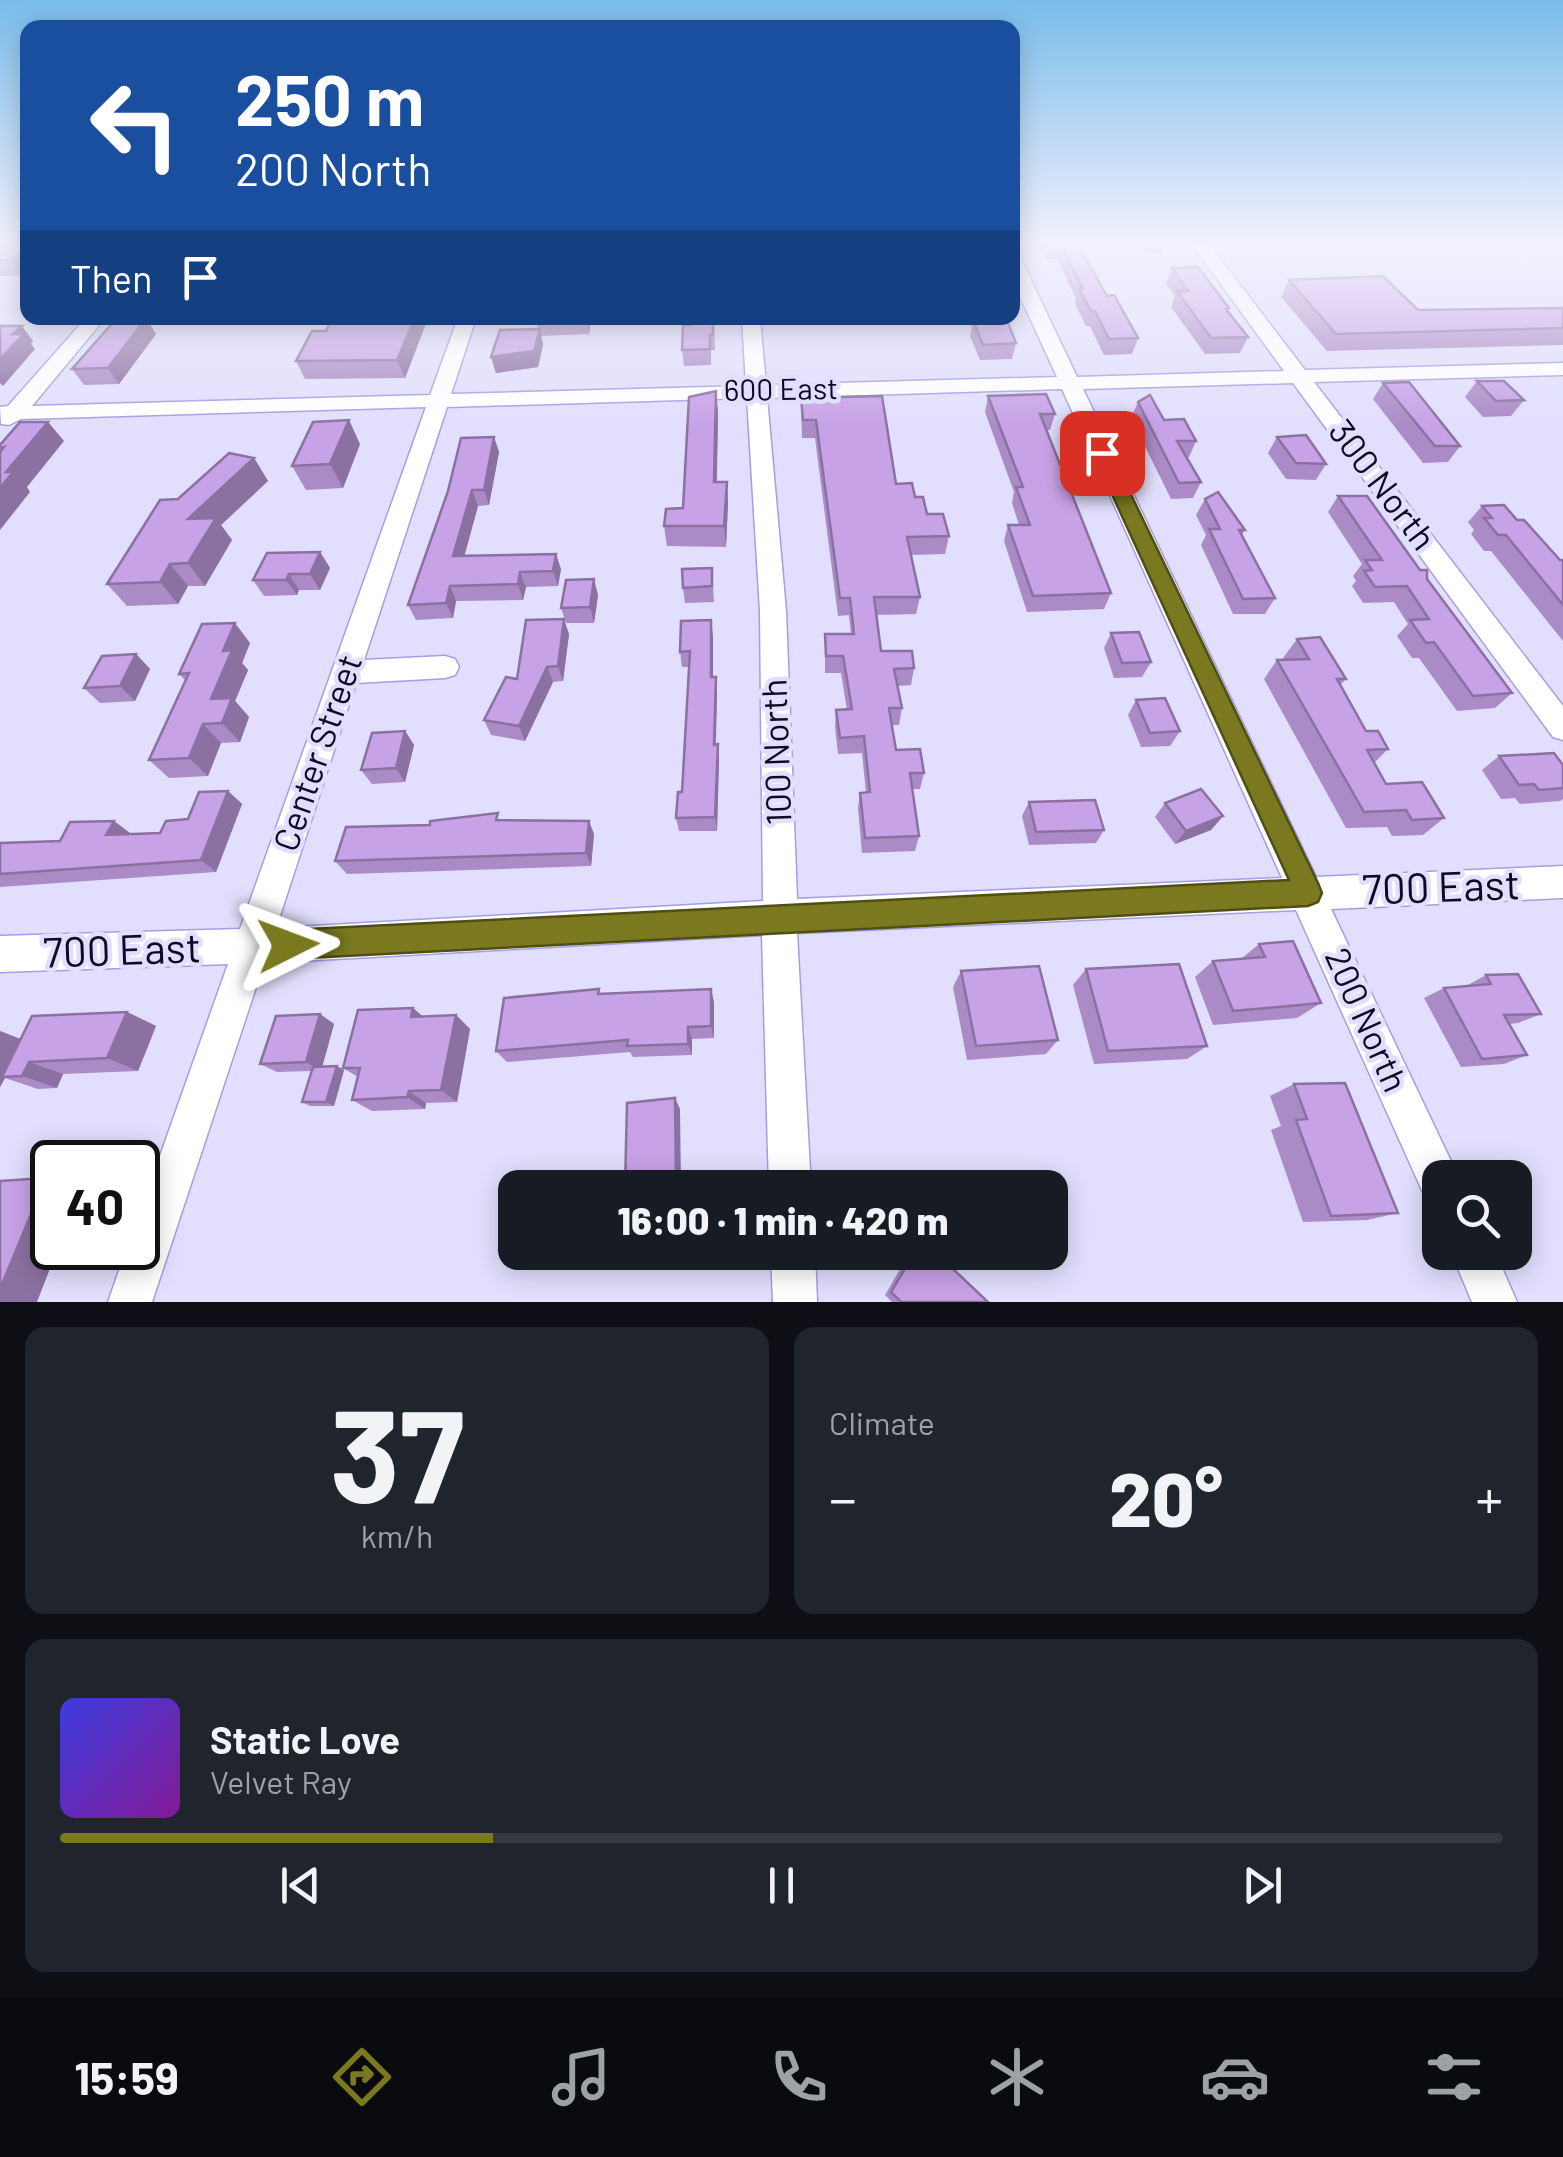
<!DOCTYPE html>
<html lang="en">
<head>
<meta charset="utf-8">
<style>
  body { margin:0; font-family:Barlow,sans-serif; background:#20242c; color:#f1f3f6; height:100vh; display:flex; flex-direction:column; font-size:38px; white-space:nowrap }
  * { box-sizing:border-box; margin:0 }
  p { font-size:32px; color:#9ea1a6 }
  .icon { flex:none; width:55px; height:55px; fill:none; stroke:currentColor; stroke-width:2; stroke-linecap:round; stroke-linejoin:round }
  .map { position:relative; height:1302px; overflow:hidden }
  .side { display:flex; flex-direction:column; gap:25px; padding:25px; background:#0d0f14; flex:1 }
  .side>* { flex:none }
  .banner { position:absolute; left:20px; top:20px; width:1000px; height:305px; border-radius:20px; box-shadow:0 5px 25px #0003; background:#1a4fa0; color:#fff; overflow:hidden }
  .buttons { position:absolute; left:1422px; top:1160px; display:grid; gap:20px }
  .buttons a { display:grid; place-items:center; width:110px; height:110px; border-radius:20px; background:#171b24; box-shadow:0 5px 25px #0003; font-size:50px }
  .speed { position:absolute; left:30px; top:1140px; display:flex; gap:20px; font-size:50px; font-weight:700; text-align:center }
  .speed>* { display:grid; place-content:center; width:130px; height:130px; border-radius:50%; background:#171b24; box-shadow:0 5px 25px #0003; line-height:1 }
  .speed .limit { border:5px solid #111; border-radius:15px; background:#fff; color:#111 }
  .pin { position:absolute; display:grid; place-items:center; width:85px; height:85px; color:#fff; margin:-42px; border-radius:20px; box-shadow:0 5px 15px #0006 }
  .me { position:absolute; width:110px; margin:-55px; rotate:87deg; stroke-linejoin:round; filter:drop-shadow(0 0 8px #0008) }
  .turn { display:flex; align-items:center; gap:35px; height:210px; padding:0 50px; font-size:45px }
  .turn .icon { width:130px; height:130px; stroke-width:2.5 }
  .turn b { display:block; font-size:70px; line-height:85px }
  .then { display:flex; align-items:center; height:95px; padding:0 50px; background:#0003; gap:20px; font-size:38px }
  .big { font-size:75px; font-weight:800; line-height:1.1 }
  .side .tile { flex:1; display:flex; flex-direction:column; justify-content:center; gap:15px; min-width:0; padding:0 35px; border-radius:20px; background:#20242c }
  .side .dial { align-items:center; gap:0 }
  .dial b { font-size:130px; line-height:1 }
  .song { display:flex; align-items:center; gap:30px }
  .cover { width:120px; height:120px; border-radius:15px; background:linear-gradient(135deg,hsl(240 70% 55%),hsl(290 70% 35%)) }
  .played { height:10px; border-radius:5px; background:linear-gradient(90deg,#7a7920 30%,#363941 30%) }
  .keys { display:flex; justify-content:space-around; direction:ltr }
  .heat { display:flex; justify-content:space-between; align-items:center; font-size:55px; direction:ltr }
  .side .tiles { flex:1; display:grid; gap:25px; grid-template-columns:1fr 1fr }
  .tile:last-child { grid-column:span 2 }
  .trip { position:absolute; left:498px; top:1170px; width:570px; height:100px; border-radius:20px; background:#171b24; box-shadow:0 5px 25px #0003; font-weight:800; line-height:100px; text-align:center }
  .dock { display:flex; height:160px; justify-content:space-around; align-items:center; background:#090b0e; color:#9ea1a6 }
  .dock .icon { width:70px; height:70px }
  .dock .current { color:#7a7920 }
  .dock b { font-size:45px; color:#f1f3f6 }
  .map>svg:first-child { display:block }
</style>
</head>
<body>
<div class="map">
<svg width="1563" height="1302" viewBox="0 0 1563 1302">
  <rect width="100%" height="100%" fill="#e1dffd"/>
  <g fill="none" stroke-linecap="round" stroke-linejoin="round">
    <!-- minor casing -->
    <g stroke="#a69de5" stroke-width="3">
      <g id="minor">
        <path d="M1191,243H1208L1305,370L1563,363V375L1314,382L1563,706V740L1553,737L1293,383L1083,389L1316,877L1563,866V898L1331,909L1459,1178H1440V1203L1425,1197L1296,910L797,933L811,1188H769L762,935L264,963L152,1302H108L127,1248H138V1218L228,964L0,972V936L240,929L426,407L21,419L9,425L1,424L0,407L8,406L86,318H105L32,406L430,395L458,318H476L451,394L746,386L742,318H760L766,385L1057,377L1012,279V254L1021,259L1077,377L1284,371ZM1062,389L1282,878L797,899L786,611L767,398ZM747,398L760,611L763,901L276,928L356,683L445,678L455,675L459,667L455,659L445,656L364,660L447,407Z"/>
        <polygon points="771,1252 815,1252 817,1302 773,1302"/>
        <polygon points="1451,1252 1495,1252 1517,1302 1472,1302"/>
      </g>
    </g>
    <!-- minor -->
    <use href="#minor" fill="#fff" fill-rule="evenodd"/>
  </g>
  <!-- wall -->
  <g fill="#ab8bc6">
    <polygon points="0,243 28,243 28,271 23,275 0,276"/>
    <polygon points="1040,243 1077,243 1107,296 1138,338 1132,354 1104,355 1090,326 1086,326 1075,304 1076,299 1057,259 1047,259"/>
    <polygon points="1136,243 1165,243 1162,254 1134,248"/>
    <polygon points="1172,268 1229,308 1228,311 1248,337 1240,353 1205,354 1171,307 1175,296 1166,284"/>
    <polygon points="1289,280 1418,310 1563,308 1563,345 1327,351 1281,297"/>
    <polygon points="146,318 156,334 119,384 84,385 72,369"/>
    <polygon points="428,318 405,378 305,379 296,361 326,331"/>
    <polygon points="591,318 589,334 541,336 543,345 538,367 496,373 491,357 538,329 536,321"/>
    <polygon points="691,318 714,318 715,350 711,350 711,365 684,366 682,350 691,325"/>
    <polygon points="968,318 1006,318 1016,343 1012,359 980,360 970,336 972,328"/>
    <polygon points="1477,381 1524,400 1511,416 1483,417 1465,397"/>
    <polygon points="1383,383 1460,446 1448,462 1423,463 1373,399"/>
    <polygon points="716,391 718,412 717,482 727,482 728,503 726,547 667,546 664,526 683,508"/>
    <polygon points="988,396 1055,414 1050,430 1046,430 1111,593 1104,609 1027,612 1004,541 1008,525 1019,525 1012,503 1014,492 985,412"/>
    <polygon points="801,398 896,484 915,497 927,514 949,536 945,554 911,555 920,597 916,614 876,615 881,651 914,668 911,685 898,686 902,708 899,725 892,725 896,750 924,773 920,789 912,789 919,836 915,851 862,853 858,808 860,793 866,793 862,753 838,754 835,727 836,710 847,710 841,673 825,673 825,634 851,634 849,615 838,616 815,438 802,438"/>
    <polygon points="1138,402 1196,441 1189,457 1186,457 1201,482 1193,498 1171,499 1131,418"/>
    <polygon points="494,437 499,452 489,505 478,506 464,556 561,569 558,586 526,587 523,600 456,601 453,618 416,620 408,605"/>
    <polygon points="1277,437 1326,464 1316,480 1286,479 1268,453"/>
    <polygon points="360,444 343,488 306,490 292,466"/>
    <polygon points="254,458 268,481 221,525 232,540 205,586 188,586 178,604 127,606 107,584 178,499"/>
    <polygon points="1338,496 1427,579 1512,693 1495,708 1457,711 1419,658 1412,658 1397,636 1408,624 1394,602 1363,603 1352,586 1356,581 1353,576 1362,564 1328,512"/>
    <polygon points="1205,499 1245,530 1242,535 1275,598 1265,614 1233,614 1201,545 1206,535 1196,515"/>
    <polygon points="1482,506 1517,520 1560,560 1563,560 1563,641 1491,551 1484,551 1471,534 1474,530 1468,522"/>
    <polygon points="320,552 330,568 320,590 299,590 297,595 264,596 253,580"/>
    <polygon points="713,584 714,602 685,603 683,588"/>
    <polygon points="598,595 594,623 566,623 561,608"/>
    <polygon points="1111,633 1151,662 1142,677 1114,678 1104,648"/>
    <polygon points="569,634 563,681 553,682 525,741 491,735 484,720 517,679"/>
    <polygon points="713,636 713,677 716,677 717,692 716,744 718,744 719,759 717,831 679,831 676,818 682,792 689,667 682,667 680,652"/>
    <polygon points="1297,639 1346,679 1340,685 1366,731 1388,749 1374,763 1386,784 1444,818 1423,835 1392,836 1387,827 1346,828 1264,679 1277,660 1285,660 1283,658"/>
    <polygon points="250,643 242,663 248,670 235,701 249,717 240,742 221,743 208,776 169,778 149,760 186,681 179,674"/>
    <polygon points="136,654 150,669 135,701 100,703 84,688"/>
    <polygon points="1136,700 1180,731 1170,746 1141,747 1128,715"/>
    <polygon points="405,731 414,745 405,782 372,784 361,770"/>
    <polygon points="1499,756 1563,765 1563,799 1560,801 1520,804 1515,798 1501,799 1482,770"/>
    <polygon points="228,791 242,804 216,872 0,887 0,843 60,841 114,821 130,834 160,833 188,819"/>
    <polygon points="1029,802 1104,830 1096,843 1029,845 1022,816"/>
    <polygon points="1165,803 1223,816 1211,830 1175,844 1155,817"/>
    <polygon points="502,820 594,834 591,866 347,874 335,861 430,825"/>
    <polygon points="1259,944 1321,1003 1297,1018 1213,1025 1195,977 1213,961 1241,959"/>
    <polygon points="1086,969 1207,1046 1187,1059 1094,1064 1073,985"/>
    <polygon points="961,971 1058,1040 1046,1054 967,1060 953,987"/>
    <polygon points="1486,975 1541,1014 1518,1023 1509,1024 1527,1055 1504,1064 1461,1067 1424,998 1444,988 1466,986"/>
    <polygon points="601,994 714,1002 714,1038 692,1039 692,1055 633,1057 630,1052 507,1062 496,1051"/>
    <polygon points="413,1008 422,1016 456,1015 470,1029 457,1102 426,1103 425,1109 372,1111 352,1100 358,1077 343,1068"/>
    <polygon points="127,1012 156,1026 138,1071 63,1074 57,1088 38,1089 5,1078 0,1087 0,1031 20,1039"/>
    <polygon points="320,1014 334,1024 322,1067 344,1070 334,1106 310,1106 302,1102 312,1071 277,1072 260,1064"/>
    <polygon points="1294,1084 1398,1213 1367,1220 1303,1222 1271,1130 1281,1126 1270,1096"/>
    <polygon points="910,1252 935,1252 988,1302 892,1302 885,1295"/>
  </g>
  <!-- shaded-wall -->
  <g fill="#8b71a1">
    <polygon points="28,246 28,271 23,275 12,260"/>
    <polygon points="146,318 156,334 119,384 108,368"/>
    <polygon points="415,318 428,318 405,378 397,360"/>
    <polygon points="587,318 591,318 589,334 586,319"/>
    <polygon points="22,326 33,341 31,344 35,349 3,386 0,383 0,359 13,334"/>
    <polygon points="540,329 543,345 538,367 496,373 491,357"/>
    <polygon points="716,391 718,412 716,503 714,482"/>
    <polygon points="349,420 360,444 343,488 330,464"/>
    <polygon points="48,422 64,441 27,487 30,492 0,530 0,488 6,472"/>
    <polygon points="494,437 499,452 489,505 484,490"/>
    <polygon points="254,458 268,481 221,525 232,540 205,586 188,563 188,519"/>
    <polygon points="727,482 728,503 726,547 724,526"/>
    <polygon points="472,490 478,506 460,572 453,556"/>
    <polygon points="320,552 330,568 320,590 310,574"/>
    <polygon points="556,554 561,569 558,586 553,571"/>
    <polygon points="170,564 188,586 178,604 160,582"/>
    <polygon points="520,572 526,587 523,600 518,584"/>
    <polygon points="289,574 299,590 297,595 286,580"/>
    <polygon points="594,579 598,595 594,623 590,607"/>
    <polygon points="450,586 456,601 453,618 446,603"/>
    <polygon points="564,619 569,634 563,681 558,666"/>
    <polygon points="711,620 713,636 713,692 711,677"/>
    <polygon points="235,623 250,643 242,663 248,670 235,701 249,717 240,742 222,723 211,699 223,651"/>
    <polygon points="136,654 150,669 135,701 120,686"/>
    <polygon points="547,667 553,682 525,741 519,726"/>
    <polygon points="716,677 717,692 715,759 714,745"/>
    <polygon points="203,724 221,743 208,776 189,758"/>
    <polygon points="405,731 414,745 405,782 396,768"/>
    <polygon points="718,744 719,759 717,831 715,817"/>
    <polygon points="228,791 242,804 216,872 201,860"/>
    <polygon points="1223,816 1211,830 1175,844 1186,831"/>
    <polygon points="114,821 130,833 123,848 106,835"/>
    <polygon points="589,821 594,834 591,866 586,853"/>
    <polygon points="711,989 714,1002 714,1038 711,1026"/>
    <polygon points="413,1008 429,1022 411,1017"/>
    <polygon points="127,1012 156,1026 138,1071 107,1058"/>
    <polygon points="320,1014 334,1024 321,1071 306,1062"/>
    <polygon points="456,1015 470,1029 457,1102 441,1090"/>
    <polygon points="688,1027 692,1039 692,1055 688,1044"/>
    <polygon points="0,1031 23,1040 2,1077 5,1078 0,1087"/>
    <polygon points="29,1062 63,1074 57,1088 22,1076"/>
    <polygon points="337,1066 344,1070 334,1106 326,1102"/>
    <polygon points="409,1091 426,1103 425,1109 407,1097"/>
    <polygon points="675,1098 680,1109 681,1188 676,1188"/>
    <polygon points="46,1178 52,1179 52,1248 58,1248 37,1302 0,1302 0,1289"/>
  </g>
  <!-- building -->
  <g fill="#c7a2e6" stroke="#8b71a1" stroke-width="2.5">
    <polygon points="0,243 28,243 28,246 12,260 0,260"/>
    <polygon points="1051,243 1077,243 1107,296 1114,295 1138,338 1109,339 1095,311 1091,311 1079,289 1083,289 1061,244"/>
    <polygon points="1198,267 1229,308 1226,309 1248,337 1211,338 1177,291 1188,291 1172,268"/>
    <polygon points="1383,276 1418,310 1563,308 1563,328 1336,334 1289,280"/>
    <polygon points="146,318 108,368 72,369 116,319"/>
    <polygon points="332,318 415,318 397,360 296,361 312,331 326,331"/>
    <polygon points="537,318 587,318 586,319 536,321"/>
    <polygon points="691,318 713,318 713,334 710,335 710,349 682,350 683,325 691,325"/>
    <polygon points="977,318 1006,318 1016,343 983,345 973,320 978,320"/>
    <polygon points="0,326 22,326 13,334 24,334 0,359"/>
    <polygon points="540,329 534,351 491,357 500,330"/>
    <polygon points="1477,381 1504,381 1524,400 1496,401"/>
    <polygon points="1409,382 1460,446 1435,446 1383,383"/>
    <polygon points="716,391 714,482 727,482 724,526 664,526 666,509 683,508 689,397"/>
    <polygon points="1046,394 1055,414 1040,414 1111,593 1033,596 1008,525 1030,525 1016,487 1023,487 988,396"/>
    <polygon points="1150,395 1164,420 1184,419 1196,441 1177,441 1201,482 1179,483 1138,402"/>
    <polygon points="882,396 896,484 912,483 915,497 923,497 927,514 943,514 949,536 907,537 920,597 874,597 881,651 912,651 914,668 894,669 902,708 889,708 896,750 920,749 924,773 910,773 919,836 865,838 860,793 870,792 864,736 840,738 836,710 852,709 843,656 826,656 825,634 854,634 850,598 840,598 816,420 803,420 801,398"/>
    <polygon points="349,420 330,464 292,466 313,422"/>
    <polygon points="20,422 48,422 6,472 13,472 0,488 0,452 4,447 0,448 0,445"/>
    <polygon points="1306,435 1326,464 1296,463 1277,437"/>
    <polygon points="494,437 484,490 472,490 453,556 556,554 553,571 520,572 518,584 450,586 446,603 408,605 448,491 461,438"/>
    <polygon points="229,453 254,458 188,519 216,518 188,563 170,564 160,582 107,584 160,500 178,499"/>
    <polygon points="1218,492 1245,530 1239,530 1275,598 1243,599 1209,529 1220,529 1205,499"/>
    <polygon points="1338,496 1367,496 1420,570 1427,570 1427,579 1512,693 1473,696 1434,642 1426,643 1410,620 1429,619 1407,586 1375,587 1364,571 1372,570 1365,560 1382,560"/>
    <polygon points="1504,505 1517,520 1524,520 1560,560 1563,560 1563,605 1506,535 1498,535 1484,518 1492,518 1482,506"/>
    <polygon points="320,552 310,574 289,574 286,580 253,580 267,553"/>
    <polygon points="712,568 712,586 683,588 682,569"/>
    <polygon points="594,579 590,607 561,608 566,580"/>
    <polygon points="564,619 558,666 547,667 519,726 484,720 506,677 517,679 526,620"/>
    <polygon points="711,620 711,677 716,677 714,745 718,744 715,817 676,818 678,792 682,792 690,651 680,652 681,621"/>
    <polygon points="235,623 223,651 232,650 211,699 232,698 222,723 203,724 189,758 149,760 189,673 179,674 202,624"/>
    <polygon points="1139,632 1151,662 1122,663 1111,633"/>
    <polygon points="1320,637 1346,679 1337,679 1366,731 1378,731 1388,749 1367,750 1386,784 1422,782 1444,818 1412,820 1406,810 1364,812 1277,660 1309,659 1297,639"/>
    <polygon points="136,654 120,686 84,688 102,656"/>
    <polygon points="1165,698 1180,731 1150,733 1136,700"/>
    <polygon points="405,731 396,768 361,770 372,733"/>
    <polygon points="1554,753 1563,765 1563,788 1539,790 1534,784 1519,785 1499,756"/>
    <polygon points="1201,789 1223,816 1186,831 1165,803"/>
    <polygon points="228,791 201,860 0,874 0,843 60,841 70,822 114,821 106,835 160,833 166,821 188,819 199,792"/>
    <polygon points="1095,800 1104,830 1036,832 1029,802"/>
    <polygon points="498,813 496,820 589,821 586,853 335,861 346,827 430,825 430,821"/>
    <polygon points="1293,941 1321,1003 1233,1011 1213,961 1265,957 1259,944"/>
    <polygon points="1179,964 1207,1046 1108,1051 1086,969"/>
    <polygon points="1039,966 1058,1040 976,1046 961,971"/>
    <polygon points="1518,974 1541,1014 1504,1015 1527,1055 1482,1059 1444,988 1491,984 1486,975"/>
    <polygon points="599,989 598,994 711,989 711,1026 688,1027 688,1044 627,1046 628,1040 496,1051 504,998"/>
    <polygon points="413,1008 411,1017 456,1015 441,1090 409,1091 407,1097 352,1100 360,1068 343,1068 358,1010"/>
    <polygon points="127,1012 107,1058 29,1062 22,1076 2,1077 32,1016"/>
    <polygon points="320,1014 306,1062 260,1064 276,1016"/>
    <polygon points="337,1066 326,1102 302,1102 313,1067"/>
    <polygon points="1345,1083 1398,1213 1331,1216 1296,1120 1307,1119 1294,1084"/>
    <polygon points="675,1098 676,1188 625,1188 627,1103"/>
    <polygon points="46,1178 0,1289 0,1181"/>
    <polygon points="915,1252 935,1252 988,1302 901,1302 891,1292"/>
  </g>
  <!-- sky -->
  <linearGradient id="sky" x2="0" y2="1"><stop stop-color="#79bcea"/><stop offset="0.57" stop-color="#f2f1fe"/><stop offset="1" stop-color="#f2f1fe" stop-opacity="0"/></linearGradient>
  <rect width="1563" height="426" fill="url(#sky)"/>
  <!-- route -->
  <polygon fill="#7a7920" stroke="#4f4f15" stroke-width="2.5" points="1102,447 1111,453 1318,883 1322,893 1318,902 1308,906 288,959 278,955 274,945 278,935 288,930 1289,880 1093,453"/>
  <g text-anchor="middle" stroke-width="9" stroke-linejoin="round" paint-order="stroke">
    <!-- far-street labels -->
    <g font-size="30" fill="#0f0a24" stroke="#e1dffd">
      <text transform="translate(781 390) rotate(-1)" y="10">600 East</text>
    </g>
    <!-- street labels -->
    <g font-size="35" fill="#0f0a24" stroke="#e1dffd">
      <text transform="translate(1382 485) rotate(53)" y="12">300 North</text>
      <text transform="translate(777 752) rotate(-92)" y="12">100 North</text>
      <text transform="translate(318 753) rotate(-71)" y="12">Center Street</text>
      <text transform="translate(1366 1020) rotate(66)" y="12">200 North</text>
    </g>
    <!-- near-street labels -->
    <g font-size="42" fill="#0f0a24" stroke="#e1dffd">
      <text transform="translate(1441 887) rotate(-2)" y="15">700 East</text>
      <text transform="translate(122 950) rotate(-2)" y="15">700 East</text>
    </g>
  </g>
</svg>
<div class="buttons">
<a><svg class="icon" aria-label="search" viewBox="0 0 24 24"><circle cx="10" cy="10" r="6"/><path d="M15 15l6 6"/></svg></a>
</div>
<div class="speed"><div class="limit">40</div></div>
<div class="pin" style="left:1102px;top:453px;background:#d93025"><svg class="icon" aria-label="arrive" viewBox="0 0 24 24"><path d="M6 21V4h12l-3 4 3 4H6"/></svg></div>
<svg class="me" style="left:288px;top:945px" viewBox="-20 -20 40 40"><path d="M0-17L14 15 0 8-14 15z" fill="#7a7920" stroke="#fff" stroke-width="4"/></svg>
<div class="trip">16:00 · 1 min · 420 m</div>
<div class="banner">
<div class="turn"><svg class="icon" aria-label="left" viewBox="0 0 24 24"><path d="M17 20v-9H6M10 6l-5 5 5 5"/></svg><div><b>250 m</b>200 North</div></div>
<div class="then">Then<svg class="icon" aria-label="arrive" viewBox="0 0 24 24"><path d="M6 21V4h12l-3 4 3 4H6"/></svg></div>
</div>
</div>
<section class="side">
<div class="tiles">
<div class="tile dial"><b>37</b><p>km/h</p></div>
<div class="tile"><p>Climate</p>
<div class="heat"><a>−</a><b class="big">20°</b><a>+</a></div>
</div>
<div class="tile">
<div class="song"><i class="cover"></i><div><b>Static Love</b><p>Velvet Ray</p></div></div>
<div class="played"></div>
<div class="keys"><svg class="icon" aria-label="previous" viewBox="0 0 24 24"><path d="M18 5L8 12l10 7zM5 5v14"/></svg><svg class="icon" aria-label="pause" viewBox="0 0 24 24"><path d="M8 5v14M16 5v14"/></svg><svg class="icon" aria-label="next" viewBox="0 0 24 24"><path d="M6 5l10 7-10 7zM19 5v14"/></svg></div>
</div>
</div>
</section>
<nav class="dock">
<b>15:59</b>
<svg class="icon current" aria-label="directions" viewBox="0 0 24 24"><path d="M12 3l9 9-9 9-9-9zM9 14v-3h6M13 9l2 2-2 2"/></svg>
<svg class="icon" aria-label="music" viewBox="0 0 24 24"><path d="M9 18V5l10-2v13"/><circle cx="6" cy="18" r="3"/><circle cx="16" cy="16" r="3"/></svg>
<svg class="icon" aria-label="phone" viewBox="0 0 24 24"><path d="M5 4h4l2 5-3 2q2 4 5 5l2-3 5 2v4C11 20 4 13 5 4z"/></svg>
<svg class="icon" aria-label="climate" viewBox="0 0 24 24"><path d="M12 3v18M4 7l16 10M4 17L20 7"/></svg>
<svg class="icon" aria-label="car" viewBox="0 0 24 24"><path d="M5 17H2v-5l4-1 3-4h7l3 4 3 1v5h-3M9 17h6M6 11h13"/><circle cx="7" cy="17" r="2"/><circle cx="17" cy="17" r="2"/></svg>
<svg class="icon" aria-label="filters" viewBox="0 0 24 24"><path d="M4 7h16M4 17h16"/><circle cx="9" cy="7" r="2"/><circle cx="15" cy="17" r="2"/></svg>
</nav>
</body>
</html>
